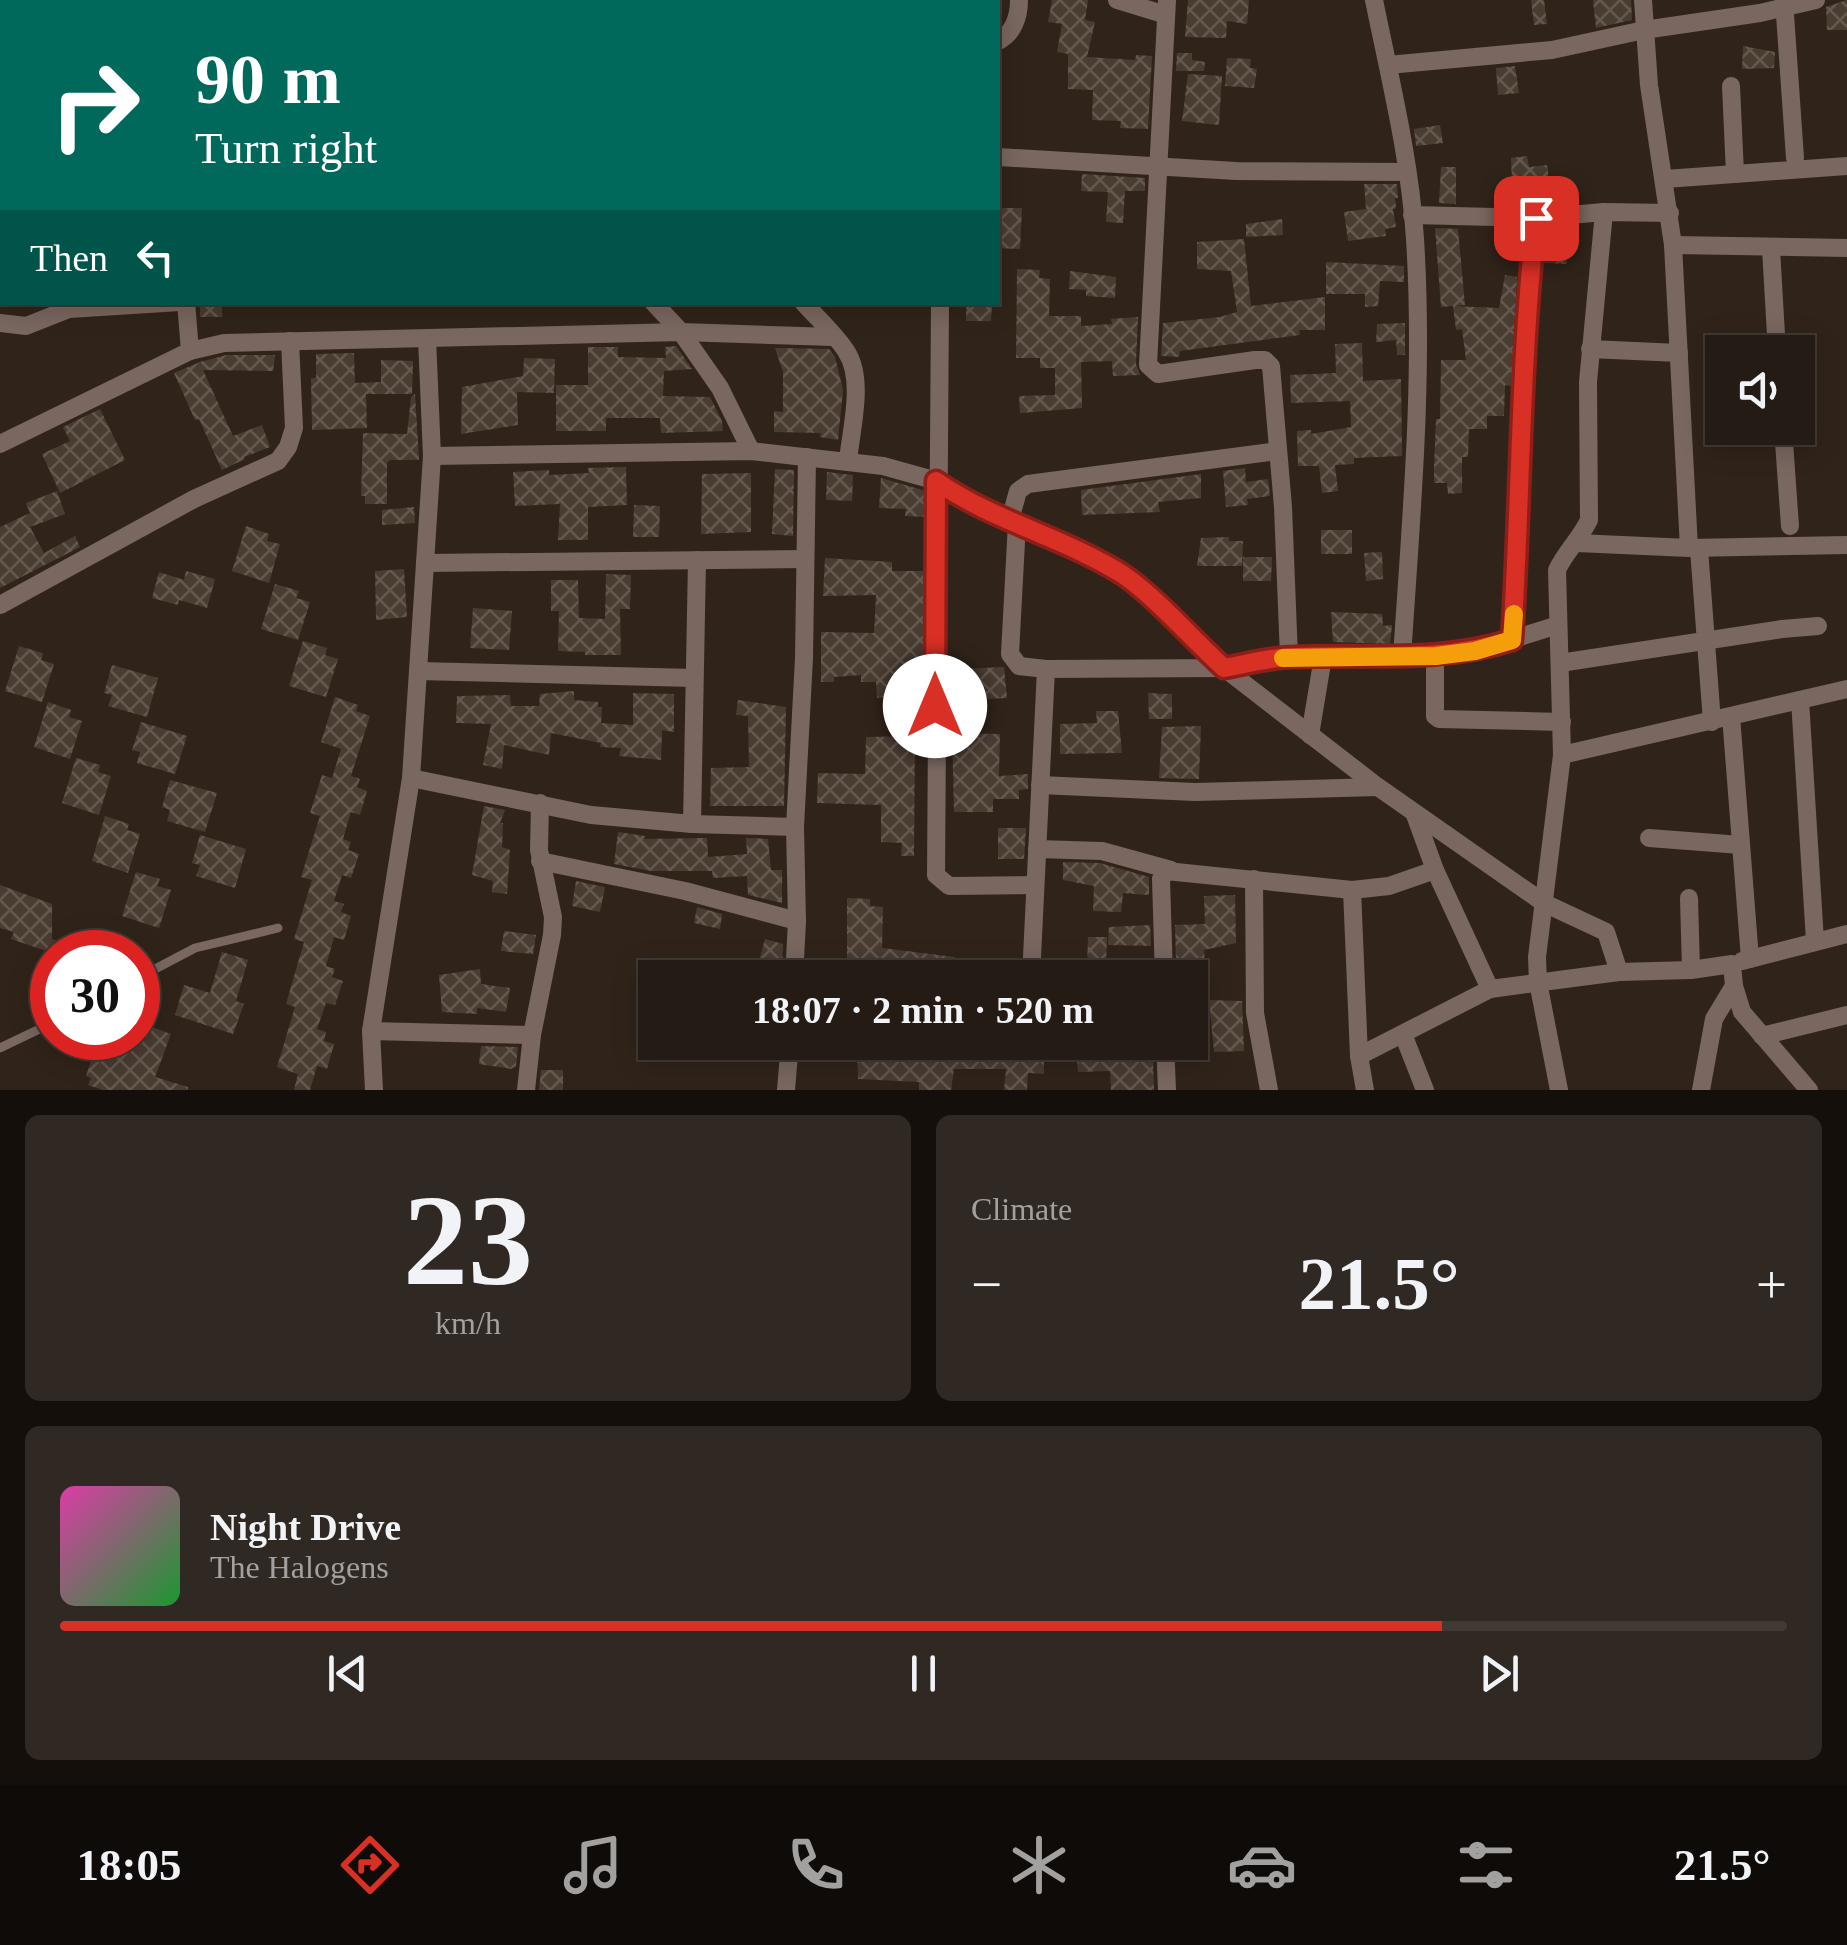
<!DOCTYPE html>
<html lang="en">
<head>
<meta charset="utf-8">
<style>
  body { margin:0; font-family:"Times New Roman",serif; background:#302822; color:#f1f3f6; height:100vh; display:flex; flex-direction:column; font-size:38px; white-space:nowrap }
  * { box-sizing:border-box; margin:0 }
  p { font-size:32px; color:#a3a1a0 }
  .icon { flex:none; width:55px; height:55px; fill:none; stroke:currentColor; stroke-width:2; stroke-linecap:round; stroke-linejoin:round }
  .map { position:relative; height:1090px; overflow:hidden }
  .side { display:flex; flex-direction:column; gap:25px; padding:25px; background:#140f0b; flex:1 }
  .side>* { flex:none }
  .banner { position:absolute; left:0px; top:0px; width:1000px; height:305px; box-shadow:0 5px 25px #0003,0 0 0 2px #413934; background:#00695c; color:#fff; overflow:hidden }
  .controls { position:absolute; left:1705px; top:335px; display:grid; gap:20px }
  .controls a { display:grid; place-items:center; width:110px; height:110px; border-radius:0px; background:#241b14; box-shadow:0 5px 25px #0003,0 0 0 2px #413934; font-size:50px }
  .speed { position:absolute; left:30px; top:930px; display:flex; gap:20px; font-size:50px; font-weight:700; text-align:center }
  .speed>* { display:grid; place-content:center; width:130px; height:130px; border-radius:50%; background:#241b14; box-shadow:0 5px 25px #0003,0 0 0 2px #413934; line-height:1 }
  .speed .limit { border:15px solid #d22; background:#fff; color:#111 }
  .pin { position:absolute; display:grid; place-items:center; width:85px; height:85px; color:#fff; margin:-42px; border-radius:20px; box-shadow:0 5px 15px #0006 }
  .me { position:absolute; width:110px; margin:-55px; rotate:0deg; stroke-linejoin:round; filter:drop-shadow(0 0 8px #0008) }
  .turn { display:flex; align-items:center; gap:35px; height:210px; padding:0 30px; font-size:45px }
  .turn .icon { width:130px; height:130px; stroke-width:2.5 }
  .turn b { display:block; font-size:70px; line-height:85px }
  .then { display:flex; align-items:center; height:95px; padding:0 30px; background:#0003; gap:20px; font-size:38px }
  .big { font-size:75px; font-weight:600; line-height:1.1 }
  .side .card { flex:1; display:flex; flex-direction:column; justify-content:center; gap:15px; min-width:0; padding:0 35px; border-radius:15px; background:#302822 }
  .side .dial { align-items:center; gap:0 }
  .dial b { font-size:130px; line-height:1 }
  .song { display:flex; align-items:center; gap:30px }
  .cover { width:120px; height:120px; border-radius:15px; background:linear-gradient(135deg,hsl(320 70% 55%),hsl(130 70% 35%)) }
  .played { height:10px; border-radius:5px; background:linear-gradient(90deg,#d93025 80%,#413934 80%) }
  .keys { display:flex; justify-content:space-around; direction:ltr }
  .heat { display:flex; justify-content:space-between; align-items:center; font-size:55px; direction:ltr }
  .side .tiles { flex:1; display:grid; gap:25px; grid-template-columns:1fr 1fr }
  .card:last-child { grid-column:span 2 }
  .trip { position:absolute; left:638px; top:960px; width:570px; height:100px; border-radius:0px; background:#241b14; box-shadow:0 5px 25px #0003,0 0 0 2px #413934; font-weight:600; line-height:100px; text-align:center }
  .tabs { display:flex; height:160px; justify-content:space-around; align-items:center; background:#0e0b08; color:#a3a1a0 }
  .tabs .icon { width:70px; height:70px }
  .tabs .current { color:#d93025 }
  .tabs b { font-size:45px; color:#f1f3f6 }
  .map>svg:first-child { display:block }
</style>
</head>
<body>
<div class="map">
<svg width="1847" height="1090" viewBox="0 0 1847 1090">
  <defs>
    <pattern id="building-cross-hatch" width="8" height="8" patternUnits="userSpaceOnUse" patternTransform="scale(2.5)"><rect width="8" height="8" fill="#493c31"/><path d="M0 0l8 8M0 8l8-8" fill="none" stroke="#64584f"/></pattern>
  </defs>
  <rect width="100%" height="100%" fill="#30241a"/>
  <!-- building -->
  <g fill="url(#building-cross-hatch)">
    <polygon points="1052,0 1088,0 1085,20 1095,22 1087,57 1135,60 1136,55 1152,56 1148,129 1120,128 1121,121 1092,120 1093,90 1068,89 1068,54 1057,52 1062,24 1048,22"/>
    <polygon points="1188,0 1249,0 1247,24 1227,21 1226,38 1185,37"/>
    <polygon points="1531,0 1544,0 1547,24 1534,25"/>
    <polygon points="1593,0 1631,0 1632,20 1596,28"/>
    <polygon points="1847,0 1847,30 1827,30 1826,7"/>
    <polygon points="1743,46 1775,52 1774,68 1742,69"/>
    <polygon points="1177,53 1192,53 1192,60 1205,62 1204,71 1176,71"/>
    <polygon points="1227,58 1251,59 1250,68 1257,69 1254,88 1225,86"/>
    <polygon points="1515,66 1519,93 1498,95 1496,68"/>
    <polygon points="1188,74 1222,76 1219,125 1182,121"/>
    <polygon points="1440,125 1443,143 1416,146 1414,129"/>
    <polygon points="1527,156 1529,167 1547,165 1552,201 1513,205 1511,158"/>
    <polygon points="1441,167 1456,167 1456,204 1439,203"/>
    <polygon points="1082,174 1145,178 1145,191 1125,191 1123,223 1106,222 1108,192 1081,191"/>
    <polygon points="1364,184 1397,184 1398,198 1395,198 1396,208 1393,209 1396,227 1385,229 1386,236 1348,241 1344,212 1366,209"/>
    <polygon points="998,208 1022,208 1020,249 998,248"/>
    <polygon points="1282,219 1283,235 1246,237 1246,224"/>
    <polygon points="1435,228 1458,229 1465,305 1441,307"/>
    <polygon points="1547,235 1568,235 1567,264 1544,263"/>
    <polygon points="1244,239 1251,306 1325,297 1325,330 1299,330 1300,335 1180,351 1179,357 1161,356 1163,323 1220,317 1237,312 1231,271 1197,269 1197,242"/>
    <polygon points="1326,262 1404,266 1404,282 1380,281 1378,306 1365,307 1365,294 1326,294"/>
    <polygon points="1017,269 1040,270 1039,278 1050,279 1049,316 1081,316 1081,326 1112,324 1111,319 1138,317 1136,364 1140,375 1113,376 1112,361 1081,362 1082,408 1020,413 1019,396 1055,395 1055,368 1040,368 1040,358 1016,358"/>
    <polygon points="1070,271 1116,277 1115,298 1086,296 1086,290 1069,289"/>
    <polygon points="1505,275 1517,277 1512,386 1505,385 1504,416 1487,416 1487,429 1469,429 1468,457 1462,457 1462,493 1448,494 1447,483 1434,483 1434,467 1436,419 1440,419 1441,360 1466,360 1462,329 1456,330 1453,306 1499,308"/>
    <rect x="200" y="302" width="22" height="15"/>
    <polygon points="966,302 992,302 991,321 966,321"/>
    <polygon points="1405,323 1405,355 1397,355 1396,340 1376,342 1377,324"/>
    <polygon points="1362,343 1363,381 1401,379 1402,456 1354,458 1354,464 1335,465 1338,491 1322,493 1319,466 1298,466 1297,431 1311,430 1311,434 1351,427 1350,401 1291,403 1290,375 1336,373 1335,344"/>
    <polygon points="676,346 692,369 664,371 663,396 710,397 722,421 723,431 661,433 660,418 606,418 606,431 556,431 556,385 588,385 588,347 618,347 618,357 666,358 665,347"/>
    <polygon points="775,348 829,349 835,357 843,390 838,440 820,437 821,433 774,432 774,411 783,412 783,372"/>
    <polygon points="354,353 355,383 381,382 381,360 413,361 412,394 366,394 367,428 312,430 311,378 316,378 316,354"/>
    <polygon points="226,355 275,355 273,371 203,370 233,436 262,425 270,447 244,457 245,459 222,470 199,419 195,420 174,373 200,362"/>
    <polygon points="524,358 555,359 554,393 517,392 518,425 461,434 462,387 523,376"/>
    <polygon points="415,394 419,460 390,460 387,463 387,504 365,504 365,496 361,496 363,433 407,434 411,397"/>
    <polygon points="100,409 125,460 60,493 42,454 70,441 63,427"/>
    <polygon points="626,467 627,505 588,507 588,540 558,540 560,504 515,506 513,472 549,470 549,475 589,473 588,468"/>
    <polygon points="1245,468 1246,482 1268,479 1270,496 1247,499 1248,505 1226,507 1223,471"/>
    <polygon points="775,469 794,470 793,536 772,534"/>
    <polygon points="827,472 853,475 852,501 826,500"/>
    <polygon points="751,473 751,532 701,534 702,474"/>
    <polygon points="1201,474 1201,498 1158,502 1160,512 1082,515 1081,490"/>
    <polygon points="881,478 926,491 926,517 905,516 906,509 879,508"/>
    <polygon points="57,491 65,514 30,527 44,553 75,536 80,547 0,588 0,527 30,513 26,503"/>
    <polygon points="634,505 660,506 659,537 633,537"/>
    <polygon points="414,507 415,523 382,525 382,510"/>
    <polygon points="246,526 269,534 267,541 280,544 269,583 232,571"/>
    <rect x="1321" y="530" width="31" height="24"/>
    <polygon points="1229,537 1229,541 1243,541 1242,566 1197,566 1201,538"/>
    <polygon points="1382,552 1383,579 1366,581 1364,553"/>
    <polygon points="1243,557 1272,557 1271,581 1243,581"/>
    <polygon points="825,558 892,562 892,571 926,571 925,664 916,664 916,693 877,698 876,682 861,682 861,675 834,677 834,682 821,682 821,632 874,633 876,595 823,596"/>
    <polygon points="404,569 407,617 376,620 375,571"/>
    <polygon points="186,571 215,579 207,608 179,600 178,605 152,598 159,572 184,580"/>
    <polygon points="606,574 631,575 630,609 620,609 621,655 585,655 585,652 558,651 559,611 551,611 551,580 578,580 579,618 605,619"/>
    <polygon points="275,584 299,591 296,598 310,602 298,640 261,629"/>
    <polygon points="473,608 512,611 509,650 470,648"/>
    <polygon points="1331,612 1382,614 1383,626 1392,625 1390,644 1333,642"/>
    <polygon points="303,641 327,648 325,655 338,659 326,697 289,686"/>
    <polygon points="19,646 43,653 41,660 54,664 42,702 5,691"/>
    <polygon points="112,665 158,678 147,717 108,706 112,695 104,693"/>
    <polygon points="1004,667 1007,698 969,700 968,691 961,691 960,669"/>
    <polygon points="574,691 574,700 598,702 598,707 602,707 601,723 633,725 633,693 674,694 674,732 662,730 661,760 619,756 621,748 600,747 601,743 551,733 549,755 504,745 502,769 483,765 491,724 456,723 457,696 510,695 511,706 539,706 540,694"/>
    <polygon points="1148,693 1172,694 1172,719 1149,719"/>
    <polygon points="335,697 358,705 356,711 370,716 351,776 360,779 357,787 367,791 360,815 351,812 343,839 351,842 348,850 359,854 351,878 342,875 334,901 344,904 341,912 351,916 344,940 334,937 326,966 335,969 332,977 343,981 335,1005 326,1003 317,1029 326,1032 324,1041 334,1044 327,1069 317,1066 310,1090 294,1090 298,1074 277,1067 295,1007 286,1004 304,942 294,939 312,880 301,877 320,816 310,813 322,775 332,778 341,749 321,742"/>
    <polygon points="738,700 786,707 784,806 710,806 711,768 749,767 748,716 736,715"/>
    <polygon points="48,702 71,710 69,717 82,721 70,759 34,747"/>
    <polygon points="1096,711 1118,711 1122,753 1060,754 1060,724 1097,723"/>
    <polygon points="141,722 187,736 175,774 137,763 140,752 132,750"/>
    <polygon points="1201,726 1199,779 1159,778 1162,727"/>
    <polygon points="952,733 1000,734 999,776 1028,774 1028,789 1019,790 1019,799 993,799 993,812 954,812"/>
    <polygon points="915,736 914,856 901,856 902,843 881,842 881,805 817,803 818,773 865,774 866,737"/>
    <polygon points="76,758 100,765 98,772 111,776 99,815 62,803"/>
    <polygon points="170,780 217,793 205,832 167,821 170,810 162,807"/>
    <polygon points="484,806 505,810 500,823 503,823 502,847 510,850 507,894 492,892 493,881 472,875"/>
    <polygon points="105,816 129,824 127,830 140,834 128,873 92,861"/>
    <polygon points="998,828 1026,828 1024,859 998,859"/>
    <polygon points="618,832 645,836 644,839 707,838 708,857 747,854 746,838 768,839 771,870 782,870 782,903 748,895 747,876 713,878 712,871 651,871 614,864"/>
    <polygon points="200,835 246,849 235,888 196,876 200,865 192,863"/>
    <polygon points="1063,862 1100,863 1149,877 1149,895 1123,893 1121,912 1093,911 1094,886 1063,880"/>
    <polygon points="136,872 160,879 157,886 171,890 159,928 122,916"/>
    <polygon points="576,881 605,887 600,912 572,906"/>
    <polygon points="0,885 52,904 52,939 86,952 49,952 11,939 14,932 0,928"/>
    <polygon points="1235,895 1236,943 1204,950 1205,962 1176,964 1175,925 1205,924 1204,896"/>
    <polygon points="847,898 870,899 870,906 883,907 882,948 955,957 953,978 919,978 920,965 882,961 882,978 847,978"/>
    <polygon points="697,907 722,914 720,929 694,923"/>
    <polygon points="1150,925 1151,946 1108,945 1109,927"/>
    <polygon points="504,931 536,935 533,954 501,951"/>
    <polygon points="1088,937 1107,937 1106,967 1087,966"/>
    <polygon points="765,939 783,944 782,970 758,964"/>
    <polygon points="222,952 248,960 236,1001 244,1004 233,1034 175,1015 184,985 210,993"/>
    <polygon points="480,969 481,984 510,988 506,1012 477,1008 477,1014 442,1012 439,975"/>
    <polygon points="1209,1000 1242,1001 1244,1051 1214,1052"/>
    <polygon points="138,1022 171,1034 155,1077 188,1087 188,1090 103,1090 88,1085 91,1078 86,1076 98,1040 117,1046 119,1038 138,1038"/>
    <polygon points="857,1042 1044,1042 1044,1074 1028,1073 1027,1090 1004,1090 1006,1069 954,1069 951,1090 919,1090 919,1082 858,1079"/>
    <polygon points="1076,1045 1093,1045 1093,1060 1153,1059 1154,1090 1111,1090 1110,1071 1078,1072"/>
    <polygon points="481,1046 518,1047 516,1066 511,1069 479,1064"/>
    <polygon points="541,1070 563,1070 563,1090 539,1090"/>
  </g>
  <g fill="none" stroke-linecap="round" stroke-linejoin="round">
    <!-- lane -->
    <g stroke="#796760" stroke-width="9">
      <polyline points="138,978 195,948 278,928"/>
      <polyline points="0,1048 52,1023"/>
    </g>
    <!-- street -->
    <g stroke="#796760" stroke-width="18">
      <polyline points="418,0 420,2"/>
      <polyline points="545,0 547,2"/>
      <polyline points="888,0 888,2"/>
      <polyline points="1117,0 1166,15"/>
      <polyline points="1167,0 1148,365 1158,374 1255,360 1265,360 1271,366 1283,507 1289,657"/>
      <path d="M1374,0C1390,79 1410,159 1415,239C1424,379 1411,518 1402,657"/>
      <polyline points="1784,0 1795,158"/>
      <polyline points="81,2 81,0"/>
      <polyline points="195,2 195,0"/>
      <polyline points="299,2 300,0"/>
      <path d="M998,41C1013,34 1019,17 1019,0"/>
      <polyline points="1388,65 1552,50 1644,30 1760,13 1816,0"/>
      <polyline points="1731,86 1735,174"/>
      <polyline points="0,153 2,153"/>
      <polyline points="998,157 1236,171 1407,172"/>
      <polyline points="1665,179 1847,166"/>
      <polyline points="1412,215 1536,218 1604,212 1670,213"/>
      <polyline points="1673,245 1847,248"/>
      <polyline points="1771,249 1777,352"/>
      <polyline points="186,302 190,351"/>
      <polyline points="653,302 681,332 720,388 751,451"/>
      <path d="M803,302C817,318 835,334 846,351C865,379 851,429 848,461"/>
      <polyline points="940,302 936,875 949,886 1035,885"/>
      <polyline points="0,323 26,326 69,309 180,302"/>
      <polyline points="1590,349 1679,353"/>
      <polyline points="1783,428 1790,526"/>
      <polyline points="0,444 190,351 224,343 681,332 833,337"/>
      <polyline points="432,456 751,451 883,466 937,481 966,500 1075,548 1125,576 1224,668 1378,787 1544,903 1606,932 1619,972"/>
      <polyline points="1010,520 1018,491 1028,484 1278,451"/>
      <polyline points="1017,523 1010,654 1019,666 1046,669"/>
      <polyline points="1577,543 1689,548 1673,245 1649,85 1643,0"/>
      <polyline points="1690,548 1847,545"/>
      <polyline points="1699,549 1712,722"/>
      <polyline points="425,563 805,559"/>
      <polyline points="0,605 194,499 278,461 288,447 294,428 290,341"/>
      <polyline points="1512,640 1522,483 1526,316 1536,218"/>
      <polyline points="1435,656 1435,716 1439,719 1562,722"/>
      <polyline points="1560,663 1782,629 1818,626"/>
      <polyline points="418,671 693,678"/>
      <polyline points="1800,700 1815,941"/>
      <polyline points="1731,716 1750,959"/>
      <polyline points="1310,735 1323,657"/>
      <polyline points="1562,755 1847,689"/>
      <polyline points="411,778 591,815 692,824 795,827"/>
      <polyline points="1040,785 1195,792 1378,787"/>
      <polyline points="1415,815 1435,870 1490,989"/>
      <polyline points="692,824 697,560"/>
      <polyline points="1649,838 1741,845"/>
      <polyline points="1037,849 1102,851 1171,870"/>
      <polyline points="540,861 685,891 797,921"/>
      <polyline points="1254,879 1255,1013 1269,1090"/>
      <polyline points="1352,890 1359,1056 1365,1090"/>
      <polyline points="1689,898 1691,970"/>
      <polyline points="1742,961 1847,934"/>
      <polyline points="794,978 797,921 795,827 804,658 807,457"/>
      <polyline points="1031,978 1046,669 1224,668 1289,657 1435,656 1475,651 1558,625"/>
      <polyline points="1164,978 1161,879 1166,871 1352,890 1389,886 1435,870"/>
      <polyline points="371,1031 532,1035"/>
      <polyline points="1403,1034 1425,1090"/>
      <polyline points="1762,1036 1847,1015"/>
      <polyline points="1118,1042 1166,1048"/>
      <polyline points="1165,1042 1167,1090"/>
      <polyline points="1359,1056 1490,989 1619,972 1691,970 1732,964 1734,986 1742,1012 1809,1090"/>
      <polyline points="374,1090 371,1031 411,778 432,456 427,338"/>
      <polyline points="526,1090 532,1035 552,935 553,917 539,850 540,803"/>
      <polyline points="786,1090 790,1042"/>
      <path d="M1559,1090L1538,982L1537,957L1562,755L1557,570C1566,551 1580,539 1589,520L1588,382L1604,212"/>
      <polyline points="1701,1090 1714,1019 1734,986"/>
    </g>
  </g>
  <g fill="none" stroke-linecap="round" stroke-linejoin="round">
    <!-- route casing -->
    <g stroke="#8d1f18" stroke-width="25">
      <path id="route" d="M935,706L936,481C993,521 1063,537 1122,574C1154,595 1194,641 1224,668C1247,664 1271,657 1294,657C1368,654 1440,663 1512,640C1521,499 1520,358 1536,218"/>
    </g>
    <!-- route -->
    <use href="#route" stroke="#d93025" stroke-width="18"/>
    <!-- slow -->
    <polyline stroke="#f59e0b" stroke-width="18" points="1283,658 1436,656 1475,651 1512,640 1514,614"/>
  </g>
</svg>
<div class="controls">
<a><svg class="icon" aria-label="sound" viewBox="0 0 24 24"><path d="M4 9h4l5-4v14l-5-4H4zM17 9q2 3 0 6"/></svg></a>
</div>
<div class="speed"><div class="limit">30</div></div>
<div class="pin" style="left:1536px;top:218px;background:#d93025"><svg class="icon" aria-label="arrive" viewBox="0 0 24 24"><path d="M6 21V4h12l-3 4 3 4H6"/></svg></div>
<svg class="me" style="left:935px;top:706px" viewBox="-20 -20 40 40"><circle r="19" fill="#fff"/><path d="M0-13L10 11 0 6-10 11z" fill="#d93025"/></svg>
<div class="trip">18:07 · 2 min · 520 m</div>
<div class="banner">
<div class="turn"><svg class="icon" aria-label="right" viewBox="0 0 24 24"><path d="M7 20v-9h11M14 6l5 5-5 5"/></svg><div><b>90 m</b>Turn right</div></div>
<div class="then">Then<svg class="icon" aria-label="left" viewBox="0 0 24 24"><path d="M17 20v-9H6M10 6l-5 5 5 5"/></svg></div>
</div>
</div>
<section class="side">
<div class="tiles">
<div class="card dial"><b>23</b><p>km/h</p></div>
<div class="card"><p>Climate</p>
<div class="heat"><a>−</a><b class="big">21.5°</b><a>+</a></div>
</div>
<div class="card">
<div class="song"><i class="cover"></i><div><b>Night Drive</b><p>The Halogens</p></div></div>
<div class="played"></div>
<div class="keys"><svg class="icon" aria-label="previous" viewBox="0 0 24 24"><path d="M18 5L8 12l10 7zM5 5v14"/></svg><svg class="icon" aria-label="pause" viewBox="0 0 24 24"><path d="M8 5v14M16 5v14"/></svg><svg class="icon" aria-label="next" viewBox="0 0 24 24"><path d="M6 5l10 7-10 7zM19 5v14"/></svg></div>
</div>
</div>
</section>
<nav class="tabs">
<b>18:05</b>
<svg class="icon current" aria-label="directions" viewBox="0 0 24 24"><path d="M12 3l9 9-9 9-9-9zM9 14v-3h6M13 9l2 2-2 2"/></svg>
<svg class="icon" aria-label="music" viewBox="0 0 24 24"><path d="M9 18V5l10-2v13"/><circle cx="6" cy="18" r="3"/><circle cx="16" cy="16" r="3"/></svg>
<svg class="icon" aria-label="phone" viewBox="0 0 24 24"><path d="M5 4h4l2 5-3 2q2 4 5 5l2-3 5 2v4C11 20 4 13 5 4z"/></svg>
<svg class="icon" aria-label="climate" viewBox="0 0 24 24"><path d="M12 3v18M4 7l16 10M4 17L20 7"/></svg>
<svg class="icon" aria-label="car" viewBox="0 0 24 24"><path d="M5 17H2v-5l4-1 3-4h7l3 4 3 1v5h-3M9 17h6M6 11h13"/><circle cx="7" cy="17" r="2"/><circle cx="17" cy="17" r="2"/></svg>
<svg class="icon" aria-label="filters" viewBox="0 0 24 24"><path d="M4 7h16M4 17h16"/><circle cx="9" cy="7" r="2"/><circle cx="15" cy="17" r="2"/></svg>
<b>21.5°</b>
</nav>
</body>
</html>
